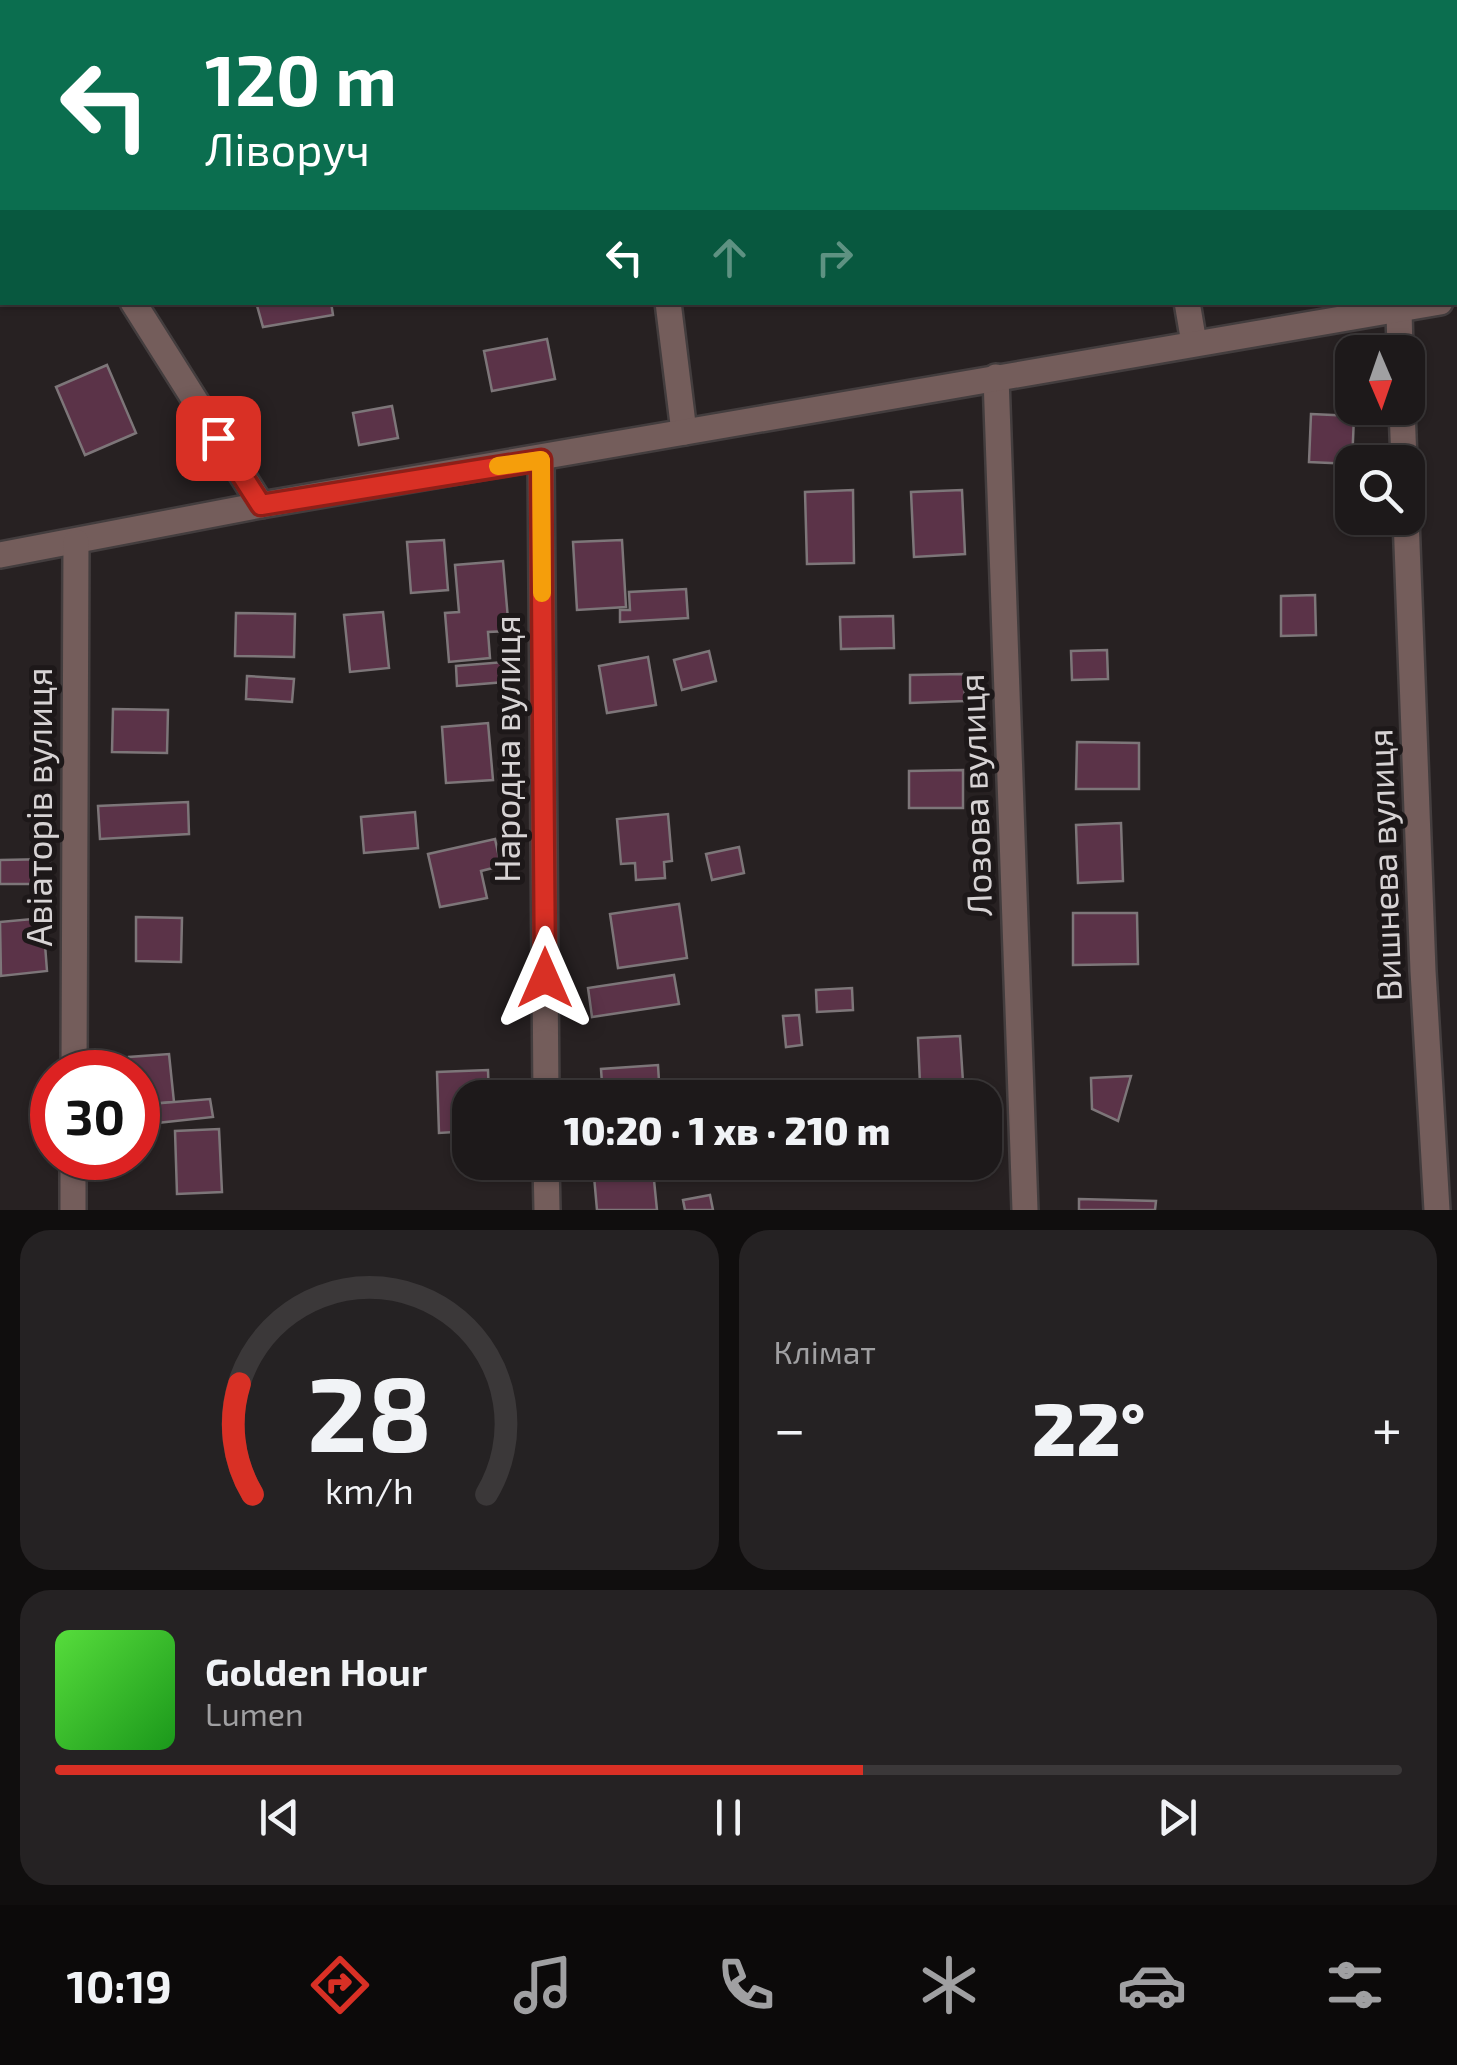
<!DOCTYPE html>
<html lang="uk">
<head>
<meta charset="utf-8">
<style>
  body { margin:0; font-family:"Exo 2",sans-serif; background:#252223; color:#f1f3f6; height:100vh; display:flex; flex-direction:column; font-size:38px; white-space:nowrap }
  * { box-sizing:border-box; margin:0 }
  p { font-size:32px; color:#a0a0a2 }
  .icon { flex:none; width:55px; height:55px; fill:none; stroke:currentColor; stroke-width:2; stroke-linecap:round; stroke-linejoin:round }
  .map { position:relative; height:1210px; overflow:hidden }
  .sheet { display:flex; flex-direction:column; gap:20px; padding:20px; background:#100e0e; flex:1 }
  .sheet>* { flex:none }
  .banner { position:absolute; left:0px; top:0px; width:1458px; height:305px; box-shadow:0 2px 8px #0004,0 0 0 2px #3b3839; background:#0b6e4f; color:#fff; overflow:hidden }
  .needle { width:65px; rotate:178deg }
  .tools { position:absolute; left:1335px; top:335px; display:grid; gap:20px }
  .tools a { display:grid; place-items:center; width:90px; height:90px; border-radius:20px; background:#1d191a; box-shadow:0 2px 8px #0004,0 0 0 2px #3b3839; font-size:50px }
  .speed { position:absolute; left:30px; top:1050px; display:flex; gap:20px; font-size:50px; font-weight:700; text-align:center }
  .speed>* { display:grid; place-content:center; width:130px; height:130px; border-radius:50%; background:#1d191a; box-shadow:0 2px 8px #0004,0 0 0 2px #3b3839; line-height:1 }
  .speed .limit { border:15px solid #d22; background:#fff; color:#111 }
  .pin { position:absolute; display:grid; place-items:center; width:85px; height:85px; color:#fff; margin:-42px; border-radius:20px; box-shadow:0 5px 15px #0006 }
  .me { position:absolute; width:110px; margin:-55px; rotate:0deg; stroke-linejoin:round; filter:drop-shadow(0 0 8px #0008) }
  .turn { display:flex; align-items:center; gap:35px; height:210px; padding:0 40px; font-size:45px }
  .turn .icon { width:130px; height:130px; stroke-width:2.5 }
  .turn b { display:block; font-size:70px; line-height:85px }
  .lanes { display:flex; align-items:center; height:95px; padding:0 40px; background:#0003; justify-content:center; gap:50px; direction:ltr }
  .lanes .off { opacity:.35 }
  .big { font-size:75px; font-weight:800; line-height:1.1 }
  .sheet .card { flex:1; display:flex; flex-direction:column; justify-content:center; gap:15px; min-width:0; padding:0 35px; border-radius:30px; background:#252223 }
  .sheet .dial { align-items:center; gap:0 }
  .dial svg { height:260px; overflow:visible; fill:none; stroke:#3b3839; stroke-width:7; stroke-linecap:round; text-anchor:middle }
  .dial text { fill:#f1f3f6; stroke:none }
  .song { display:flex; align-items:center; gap:30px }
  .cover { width:120px; height:120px; border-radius:15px; background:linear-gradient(135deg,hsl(110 70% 55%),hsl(120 70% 35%)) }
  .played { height:10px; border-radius:5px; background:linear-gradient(90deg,#d93025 60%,#3b3839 60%) }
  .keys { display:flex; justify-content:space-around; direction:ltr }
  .heat { display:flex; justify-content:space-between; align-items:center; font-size:55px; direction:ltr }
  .sheet .tiles { flex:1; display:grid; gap:20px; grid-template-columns:1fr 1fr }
  .card:last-child { grid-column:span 2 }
  .trip { position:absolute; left:452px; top:1080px; width:550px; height:100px; border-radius:30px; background:#1d191a; box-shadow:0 2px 8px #0004,0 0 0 2px #3b3839; font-weight:800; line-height:100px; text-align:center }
  .tabs { display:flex; height:160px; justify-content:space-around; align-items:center; background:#0c0a0a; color:#a0a0a2 }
  .tabs .icon { width:70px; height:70px }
  .tabs .active { color:#d93025 }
  .tabs b { font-size:45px; color:#f1f3f6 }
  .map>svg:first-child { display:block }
</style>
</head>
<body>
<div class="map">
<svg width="1457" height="1210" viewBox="0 0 1457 1210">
  <rect width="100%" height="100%" fill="#272122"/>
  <!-- building -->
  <g fill="#5b3348" stroke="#7d7679" stroke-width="2.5">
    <polygon points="256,302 331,302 333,315 263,327"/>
    <polygon points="547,339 555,379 492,391 484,351"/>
    <polygon points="107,365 136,433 85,455 56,387"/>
    <polygon points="392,406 398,438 359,445 353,413"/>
    <polygon points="1311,414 1354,416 1352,464 1309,462"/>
    <polygon points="853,490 854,563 807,564 805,492"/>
    <polygon points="962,490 965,554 914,557 911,492"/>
    <polygon points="444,540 448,590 411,593 407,542"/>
    <polygon points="622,540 626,607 577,610 573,542"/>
    <polygon points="503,561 509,631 488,632 490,658 449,662 445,613 459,612 455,565"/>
    <polygon points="686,589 688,618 620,622 620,610 630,610 629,592"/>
    <polygon points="1315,595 1316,635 1281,636 1281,596"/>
    <polygon points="383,612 389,668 350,672 344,615"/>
    <polygon points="236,613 295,614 294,657 235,656"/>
    <polygon points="893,616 894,648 841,649 840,617"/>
    <polygon points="1107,650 1108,679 1072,680 1071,651"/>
    <polygon points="709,651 716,681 682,690 674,660"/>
    <polygon points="648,657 656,705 607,713 599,666"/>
    <polygon points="504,662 505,682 457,686 456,666"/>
    <polygon points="964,674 965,701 910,703 910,675"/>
    <polygon points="247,676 294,679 292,702 246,699"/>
    <polygon points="113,709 168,710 167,753 112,752"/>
    <polygon points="488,723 493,780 446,783 442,727"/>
    <polygon points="1077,742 1139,743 1139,789 1076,789"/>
    <polygon points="963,770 963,808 909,808 909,771"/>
    <polygon points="188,802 189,834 100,839 98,806"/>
    <polygon points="415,812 418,848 364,853 361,817"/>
    <polygon points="668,814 672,861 664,862 665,878 636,880 635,863 621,864 617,819"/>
    <polygon points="1121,823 1123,881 1078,883 1076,825"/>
    <polygon points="495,839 501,866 481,871 487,898 440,907 428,854"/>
    <polygon points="739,847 744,873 712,880 706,854"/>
    <polygon points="50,859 50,884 0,884 0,860"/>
    <polygon points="679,904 687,958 618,968 610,914"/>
    <polygon points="1073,913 1137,913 1138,964 1073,965"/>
    <polygon points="136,917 182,918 181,962 136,961"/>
    <polygon points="43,918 47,971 1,976 0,922"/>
    <polygon points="674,975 679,1004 592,1017 588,988"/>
    <polygon points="852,988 853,1010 817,1012 816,990"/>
    <polygon points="799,1015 802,1045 786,1047 783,1016"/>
    <polygon points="960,1036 963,1082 920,1084 918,1038"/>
    <polygon points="169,1054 174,1102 138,1105 138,1072 130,1072 129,1057"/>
    <polygon points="658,1065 660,1098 603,1098 601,1069"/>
    <polygon points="488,1070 489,1098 470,1098 470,1131 439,1133 437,1072"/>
    <polygon points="1131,1076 1118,1121 1092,1109 1091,1078"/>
    <polygon points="744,1088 746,1098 680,1098 680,1097"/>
    <polygon points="210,1099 213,1117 138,1125 138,1105"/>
    <polygon points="219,1129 222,1192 177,1194 175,1131"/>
    <polygon points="653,1170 657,1210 597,1210 594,1176"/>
    <polygon points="710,1195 713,1210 685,1210 683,1200"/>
    <polygon points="1079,1199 1156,1201 1155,1210 1079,1210"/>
  </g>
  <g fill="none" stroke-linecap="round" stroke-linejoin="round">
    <!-- minor casing -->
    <g stroke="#433d3e" stroke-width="30">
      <g id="minor">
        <polyline points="578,0 579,2"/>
        <polyline points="636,0 637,2"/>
        <polyline points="1141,0 1142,2"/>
        <polyline points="0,76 2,80"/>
        <polyline points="133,302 261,505"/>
        <polyline points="668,302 684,432"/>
        <polyline points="1187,302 1194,343"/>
        <polyline points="1399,310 1400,352"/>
        <polyline points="996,377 1025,1210"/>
        <polyline points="1402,408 1404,462"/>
        <polyline points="541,460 546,1098"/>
        <polyline points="1406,518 1423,971 1437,1210"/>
        <polyline points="0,555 261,505 1440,302"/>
        <polyline points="74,1072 76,542"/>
        <polyline points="546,1162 547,1210"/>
        <polyline points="73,1210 73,1158"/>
      </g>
    </g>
    <!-- minor -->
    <use href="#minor" stroke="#745d5b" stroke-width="25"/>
  </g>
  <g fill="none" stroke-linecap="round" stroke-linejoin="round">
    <!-- route casing -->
    <g stroke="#8d1f18" stroke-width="25">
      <polyline id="route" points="218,438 261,505 541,460 545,978"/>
    </g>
    <!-- route -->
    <use href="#route" stroke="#d93025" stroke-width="18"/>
    <!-- slow -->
    <polyline stroke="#f59e0b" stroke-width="18" points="498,466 541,460 542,593"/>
  </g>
  <g text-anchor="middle" stroke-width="10" stroke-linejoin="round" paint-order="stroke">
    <!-- street labels -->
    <g font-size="35" fill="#d7d3d4" stroke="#1d1819">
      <text transform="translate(508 749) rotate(-90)" y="12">Народна вулиця</text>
      <text transform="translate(976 795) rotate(-92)" y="12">Лозова вулиця</text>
      <text transform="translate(40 807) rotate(-90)" y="12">Авіаторів вулиця</text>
      <text transform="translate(1385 865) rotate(-92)" y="12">Вишнева вулиця</text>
    </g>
  </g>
</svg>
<div class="tools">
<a><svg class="needle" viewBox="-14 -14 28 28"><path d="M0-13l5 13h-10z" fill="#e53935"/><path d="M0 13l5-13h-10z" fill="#a0a0a2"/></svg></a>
<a><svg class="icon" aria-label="search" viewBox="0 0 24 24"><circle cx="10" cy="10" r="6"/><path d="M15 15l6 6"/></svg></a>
</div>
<div class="speed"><div class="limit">30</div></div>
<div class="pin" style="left:218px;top:438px;background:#d93025"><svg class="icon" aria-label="arrive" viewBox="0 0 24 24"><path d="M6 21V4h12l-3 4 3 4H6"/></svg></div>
<svg class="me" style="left:545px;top:978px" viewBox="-20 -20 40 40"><path d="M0-17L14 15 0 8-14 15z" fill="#d93025" stroke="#fff" stroke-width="4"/></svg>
<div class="trip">10:20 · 1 хв · 210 m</div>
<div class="banner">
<div class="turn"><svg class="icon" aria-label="left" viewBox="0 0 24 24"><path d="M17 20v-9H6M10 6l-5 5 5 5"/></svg><div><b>120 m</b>Ліворуч</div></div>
<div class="lanes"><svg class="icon" aria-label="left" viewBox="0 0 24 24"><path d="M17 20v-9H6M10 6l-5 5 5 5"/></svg><svg class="icon off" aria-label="ahead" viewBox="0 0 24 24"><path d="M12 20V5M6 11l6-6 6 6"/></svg><svg class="icon off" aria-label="right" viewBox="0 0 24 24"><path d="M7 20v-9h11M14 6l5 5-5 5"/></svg></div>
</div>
</div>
<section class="sheet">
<div class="tiles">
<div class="card dial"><svg viewBox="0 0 100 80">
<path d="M14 69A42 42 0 1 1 86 69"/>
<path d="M14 69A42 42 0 0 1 10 35" stroke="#d93025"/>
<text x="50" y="56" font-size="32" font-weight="700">28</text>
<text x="50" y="72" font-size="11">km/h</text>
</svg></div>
<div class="card"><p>Клімат</p>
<div class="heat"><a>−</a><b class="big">22°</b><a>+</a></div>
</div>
<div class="card">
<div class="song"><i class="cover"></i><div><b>Golden Hour</b><p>Lumen</p></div></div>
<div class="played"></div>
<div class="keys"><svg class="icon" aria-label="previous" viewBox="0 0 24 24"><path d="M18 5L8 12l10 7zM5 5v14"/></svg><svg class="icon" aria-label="pause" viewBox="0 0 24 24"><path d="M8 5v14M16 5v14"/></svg><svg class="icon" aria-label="next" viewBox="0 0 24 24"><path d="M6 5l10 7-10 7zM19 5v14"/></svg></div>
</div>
</div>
</section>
<nav class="tabs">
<b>10:19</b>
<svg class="icon active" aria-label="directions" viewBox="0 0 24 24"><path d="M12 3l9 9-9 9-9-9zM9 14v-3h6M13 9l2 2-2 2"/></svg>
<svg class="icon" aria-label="music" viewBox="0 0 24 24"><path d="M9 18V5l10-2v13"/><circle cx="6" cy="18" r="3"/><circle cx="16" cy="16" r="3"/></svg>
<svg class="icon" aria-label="phone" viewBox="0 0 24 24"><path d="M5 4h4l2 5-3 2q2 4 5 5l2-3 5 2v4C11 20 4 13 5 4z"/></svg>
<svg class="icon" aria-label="climate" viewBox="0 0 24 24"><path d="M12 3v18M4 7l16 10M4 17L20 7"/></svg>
<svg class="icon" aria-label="car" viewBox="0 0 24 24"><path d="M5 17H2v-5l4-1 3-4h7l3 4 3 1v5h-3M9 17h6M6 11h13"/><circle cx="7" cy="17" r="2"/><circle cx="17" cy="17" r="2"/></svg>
<svg class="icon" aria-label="filters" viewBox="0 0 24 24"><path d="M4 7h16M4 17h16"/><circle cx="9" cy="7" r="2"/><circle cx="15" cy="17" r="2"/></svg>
</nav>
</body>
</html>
